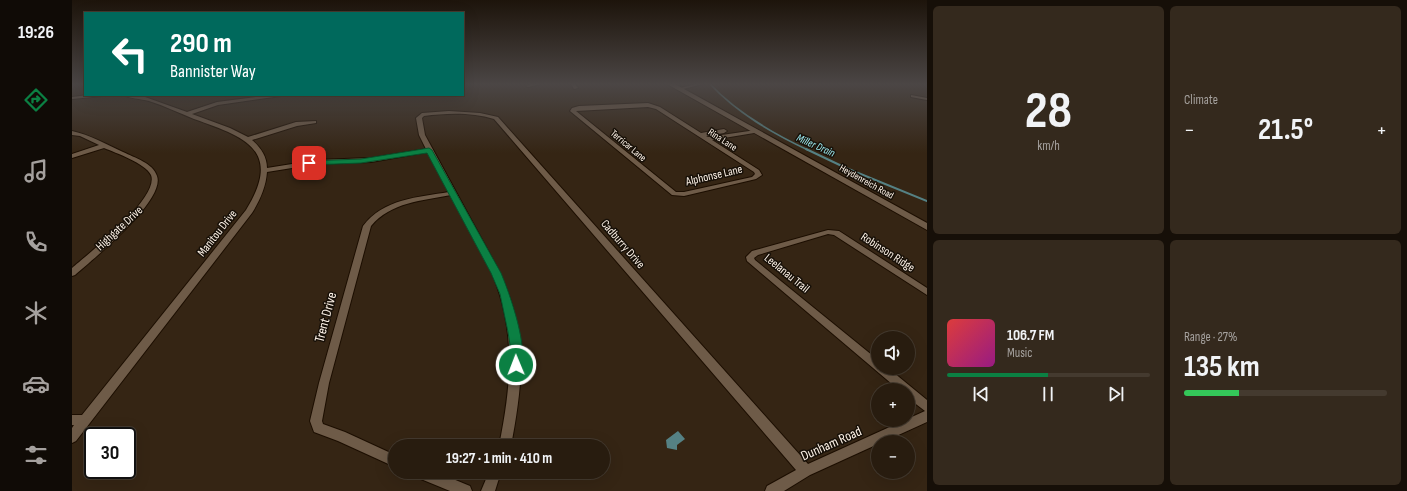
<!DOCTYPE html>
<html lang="en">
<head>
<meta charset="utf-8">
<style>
  body { margin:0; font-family:"Sofia Sans Condensed",sans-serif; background:#34291d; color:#f1f3f6; height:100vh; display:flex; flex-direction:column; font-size:15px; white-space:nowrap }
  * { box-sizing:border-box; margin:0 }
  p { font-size:13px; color:#a5a19e }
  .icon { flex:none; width:22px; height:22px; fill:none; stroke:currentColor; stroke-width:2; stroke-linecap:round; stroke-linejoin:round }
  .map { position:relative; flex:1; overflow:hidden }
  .sheet { display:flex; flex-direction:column; gap:6px; padding:6px; background:#160f08; width:480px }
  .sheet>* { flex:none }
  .guide { position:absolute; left:12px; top:12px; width:380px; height:84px; border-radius:0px; box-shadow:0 4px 16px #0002,0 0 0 1px #443a2f; background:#00695c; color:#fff; overflow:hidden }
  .fabs { position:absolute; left:799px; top:331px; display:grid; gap:8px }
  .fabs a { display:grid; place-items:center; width:44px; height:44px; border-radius:50%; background:#281c0f; box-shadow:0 4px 16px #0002,0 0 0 1px #443a2f; font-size:20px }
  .speed { position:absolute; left:12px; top:427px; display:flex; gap:8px; font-size:20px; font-weight:700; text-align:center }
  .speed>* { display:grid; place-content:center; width:52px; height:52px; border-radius:50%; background:#281c0f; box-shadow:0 4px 16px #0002,0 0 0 1px #443a2f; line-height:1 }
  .speed .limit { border:2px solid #111; border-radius:6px; background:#fff; color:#111 }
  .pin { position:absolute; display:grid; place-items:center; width:34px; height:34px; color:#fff; margin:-17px; border-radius:8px; box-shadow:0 2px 6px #0006 }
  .me { position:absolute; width:44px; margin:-22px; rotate:359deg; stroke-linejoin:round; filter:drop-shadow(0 0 3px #0008) }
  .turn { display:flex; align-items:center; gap:14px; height:84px; padding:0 20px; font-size:18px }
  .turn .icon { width:52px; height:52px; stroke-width:2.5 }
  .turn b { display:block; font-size:28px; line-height:34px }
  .big { font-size:30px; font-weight:700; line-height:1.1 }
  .sheet .card { flex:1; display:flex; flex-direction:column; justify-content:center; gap:6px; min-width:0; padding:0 14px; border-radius:6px; background:#34291d }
  .sheet .dial { align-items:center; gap:0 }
  .dial b { font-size:52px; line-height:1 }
  .song { display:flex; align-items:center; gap:12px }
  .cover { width:48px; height:48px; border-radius:6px; background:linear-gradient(135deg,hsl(0 70% 55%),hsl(310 70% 35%)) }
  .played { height:4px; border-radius:2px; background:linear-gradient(90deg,#0b8043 50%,#443a2f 50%) }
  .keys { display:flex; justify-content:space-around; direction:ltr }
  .heat { display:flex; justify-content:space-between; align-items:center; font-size:22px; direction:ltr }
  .charge { height:6px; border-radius:3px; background:linear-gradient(90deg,#34c759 27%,#443a2f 0) }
  .sheet .tiles { flex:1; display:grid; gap:6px; grid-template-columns:repeat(2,1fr) }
  .trip { position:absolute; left:316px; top:439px; width:222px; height:40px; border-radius:20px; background:#281c0f; box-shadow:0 4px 16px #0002,0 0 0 1px #443a2f; font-weight:700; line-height:40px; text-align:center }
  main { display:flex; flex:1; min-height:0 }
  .dock { display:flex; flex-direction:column; width:72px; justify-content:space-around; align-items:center; background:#100b06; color:#a5a19e }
  .dock .icon { width:28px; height:28px }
  .dock .selected { color:#0b8043 }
  .dock b { font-size:18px; color:#f1f3f6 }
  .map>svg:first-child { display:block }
</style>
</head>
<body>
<main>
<nav class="dock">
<b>19:26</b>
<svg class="icon selected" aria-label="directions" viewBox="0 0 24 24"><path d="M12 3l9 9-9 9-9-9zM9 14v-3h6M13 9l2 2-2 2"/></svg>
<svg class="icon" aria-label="music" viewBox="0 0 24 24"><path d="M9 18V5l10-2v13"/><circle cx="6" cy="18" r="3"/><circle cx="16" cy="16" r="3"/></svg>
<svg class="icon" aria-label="phone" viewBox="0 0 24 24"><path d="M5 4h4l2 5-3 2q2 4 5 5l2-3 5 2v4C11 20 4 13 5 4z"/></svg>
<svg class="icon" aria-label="climate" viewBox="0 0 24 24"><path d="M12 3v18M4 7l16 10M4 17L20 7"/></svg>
<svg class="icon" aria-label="car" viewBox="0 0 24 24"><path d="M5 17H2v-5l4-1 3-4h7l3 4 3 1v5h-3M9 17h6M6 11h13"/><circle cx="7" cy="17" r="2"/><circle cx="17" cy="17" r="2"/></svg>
<svg class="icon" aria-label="filters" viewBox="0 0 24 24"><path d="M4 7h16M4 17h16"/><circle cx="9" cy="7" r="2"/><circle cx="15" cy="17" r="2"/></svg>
</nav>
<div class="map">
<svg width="855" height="491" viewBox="0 0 855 491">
  <rect width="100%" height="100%" fill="#352514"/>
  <!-- water -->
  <polygon fill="#558184" points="606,431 613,439 605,445 605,450 595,448 594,440"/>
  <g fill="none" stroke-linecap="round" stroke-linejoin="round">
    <!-- stream-far1 -->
    <path stroke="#558184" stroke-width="1.5" d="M638,84C665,113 700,133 736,150"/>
    <!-- stream -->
    <polyline stroke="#558184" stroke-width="2" points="734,149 774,168 855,201"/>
    <!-- street casing -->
    <g stroke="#1c0e01" stroke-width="2">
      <g id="street">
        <polygon points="460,84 469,84 456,87 454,86"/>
        <polygon points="499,84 503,84 506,88 502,89"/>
        <polygon points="623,84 631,84 607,90 605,89"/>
        <polygon points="16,95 33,95 31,96 0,99 0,97"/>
        <path d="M51,95H65L73,97L115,112L145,102L199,95H211L209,96L146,105L120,114L158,128L176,137L224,122L244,121V123L225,126L180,140C188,147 195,156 195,168L245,160L299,158L354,149L347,135L344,118L350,113L377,111L408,113L426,117L736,464L853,411L836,398V390H827L675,261L674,257L680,251L756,230L767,231L855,288V295L762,235L756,234L686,255L682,258L683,260L806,360V368H816L855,400V422L811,442H806V444L738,475L712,491H693L695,486L724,470L422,119C400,112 374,113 352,116L350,118L353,135L428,273C434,287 440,302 443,317C454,360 447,403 439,446H427C439,386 445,332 420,273C408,247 392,221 379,195C350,201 319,202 299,226L257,383L250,421L251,424L273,432L323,455V467L266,441L242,432L238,421L247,383L291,226C311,199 346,197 377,192L356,152L299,162L245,164L195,172C194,187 188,200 180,213L4,441L0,443V428L2,425H0V415H10L174,210C211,150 173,137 122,119C107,113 93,106 77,101C69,99 56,98 51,95Z"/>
        <polygon points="839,95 855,98 855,100 839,97"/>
        <path d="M576,103L588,107L629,133L652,129L655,131L652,133L634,136L636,137L684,130V132L682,133L640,140L687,170L690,175L684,179L612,196L600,195L498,111L500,108L507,106ZM576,107L584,109L682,172L683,174L680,177L612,192H604L504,111Z"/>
        <path d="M0,131C18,135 34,144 51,152C63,158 81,163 85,176C94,200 20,260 3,275L0,276V268C16,254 88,198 79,175C73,163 44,153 32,148L0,158V154L27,145L8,136L0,135Z"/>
        <polygon points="343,472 364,472 398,486 400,491 378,491 344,477"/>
        <polygon points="417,472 429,472 423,491 409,491"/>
      </g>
    </g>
    <!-- secondary casing -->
    <g stroke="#1c0e01" stroke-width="2">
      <polygon id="secondary" points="595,84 603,84 855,223 855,230"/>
    </g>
    <!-- street -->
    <use href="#street" fill="#6e5b48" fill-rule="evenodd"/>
    <!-- secondary -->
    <use href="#secondary" fill="#6e5b48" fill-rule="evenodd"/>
  </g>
  <!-- sky -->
  <linearGradient id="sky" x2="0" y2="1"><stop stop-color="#1d140b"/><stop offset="0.55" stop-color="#4b4645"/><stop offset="1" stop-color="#4b4645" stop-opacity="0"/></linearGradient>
  <rect width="855" height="153" fill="url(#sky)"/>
  <!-- route -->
  <path fill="#0b8043" stroke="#07532c" d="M357,148L360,150L429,273C437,292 458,350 448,369L444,370L440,369L438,365L439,351L436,332L428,294L419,273L355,153L289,163L237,165L234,163L237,161L289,159Z"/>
  <g text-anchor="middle" stroke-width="3" stroke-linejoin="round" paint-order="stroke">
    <!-- far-street labels -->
    <g font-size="10" fill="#fdf2e7" stroke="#171008">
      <text transform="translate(651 139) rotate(33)" y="4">Rina Lane</text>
      <text transform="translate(557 145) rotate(40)" y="4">Terricar Lane</text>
      <text transform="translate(795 181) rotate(29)" y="4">Heydenreich Road</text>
    </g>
    <!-- far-water labels -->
    <g font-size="11" font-style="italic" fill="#9decf2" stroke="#171008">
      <text transform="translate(744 145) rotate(24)" y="4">Miller Drain</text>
    </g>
    <!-- street labels -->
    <g font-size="12" fill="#fdf2e7" stroke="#171008">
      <text transform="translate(642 175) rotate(-13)" y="4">Alphonse Lane</text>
      <text transform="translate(47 228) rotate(-43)" y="4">Highgate Drive</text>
      <text transform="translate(145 233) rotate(-52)" y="4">Manitou Drive</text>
      <text transform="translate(551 244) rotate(49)" y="4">Cadburry Drive</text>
      <text transform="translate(816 252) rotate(33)" y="4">Robinson Ridge</text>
      <text transform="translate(715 273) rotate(39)" y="4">Leelanau Trail</text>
    </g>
    <!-- near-street labels -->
    <g font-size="14" fill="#fdf2e7" stroke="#171008">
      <text transform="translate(253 317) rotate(-75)" y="5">Trent Drive</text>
      <text transform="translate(759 443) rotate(-24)" y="5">Dunham Road</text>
    </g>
  </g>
</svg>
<div class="fabs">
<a><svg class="icon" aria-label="sound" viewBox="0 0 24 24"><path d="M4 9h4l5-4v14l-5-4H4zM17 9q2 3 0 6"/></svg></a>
<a>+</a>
<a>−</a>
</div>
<div class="speed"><div class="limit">30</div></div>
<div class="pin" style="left:237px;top:163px;background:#d93025"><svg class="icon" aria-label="arrive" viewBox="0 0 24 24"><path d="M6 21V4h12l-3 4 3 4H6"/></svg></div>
<svg class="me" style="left:444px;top:365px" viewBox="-20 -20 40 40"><circle r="17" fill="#0b8043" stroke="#fff" stroke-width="3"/><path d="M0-11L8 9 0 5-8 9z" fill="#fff"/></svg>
<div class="trip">19:27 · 1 min · 410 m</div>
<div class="guide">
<div class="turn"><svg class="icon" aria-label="left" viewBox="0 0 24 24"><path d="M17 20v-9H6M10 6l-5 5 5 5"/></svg><div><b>290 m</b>Bannister Way</div></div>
</div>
</div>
<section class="sheet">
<div class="tiles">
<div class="card dial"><b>28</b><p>km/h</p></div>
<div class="card"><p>Climate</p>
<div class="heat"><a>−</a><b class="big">21.5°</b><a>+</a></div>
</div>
<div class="card">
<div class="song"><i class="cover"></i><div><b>106.7 FM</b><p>Music</p></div></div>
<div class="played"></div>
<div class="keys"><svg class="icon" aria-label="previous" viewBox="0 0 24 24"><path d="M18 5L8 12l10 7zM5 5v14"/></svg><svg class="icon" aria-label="pause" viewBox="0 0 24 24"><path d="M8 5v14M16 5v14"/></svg><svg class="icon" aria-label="next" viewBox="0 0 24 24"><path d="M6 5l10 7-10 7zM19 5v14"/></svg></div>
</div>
<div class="card"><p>Range · 27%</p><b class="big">135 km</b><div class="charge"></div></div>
</div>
</section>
</main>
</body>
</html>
